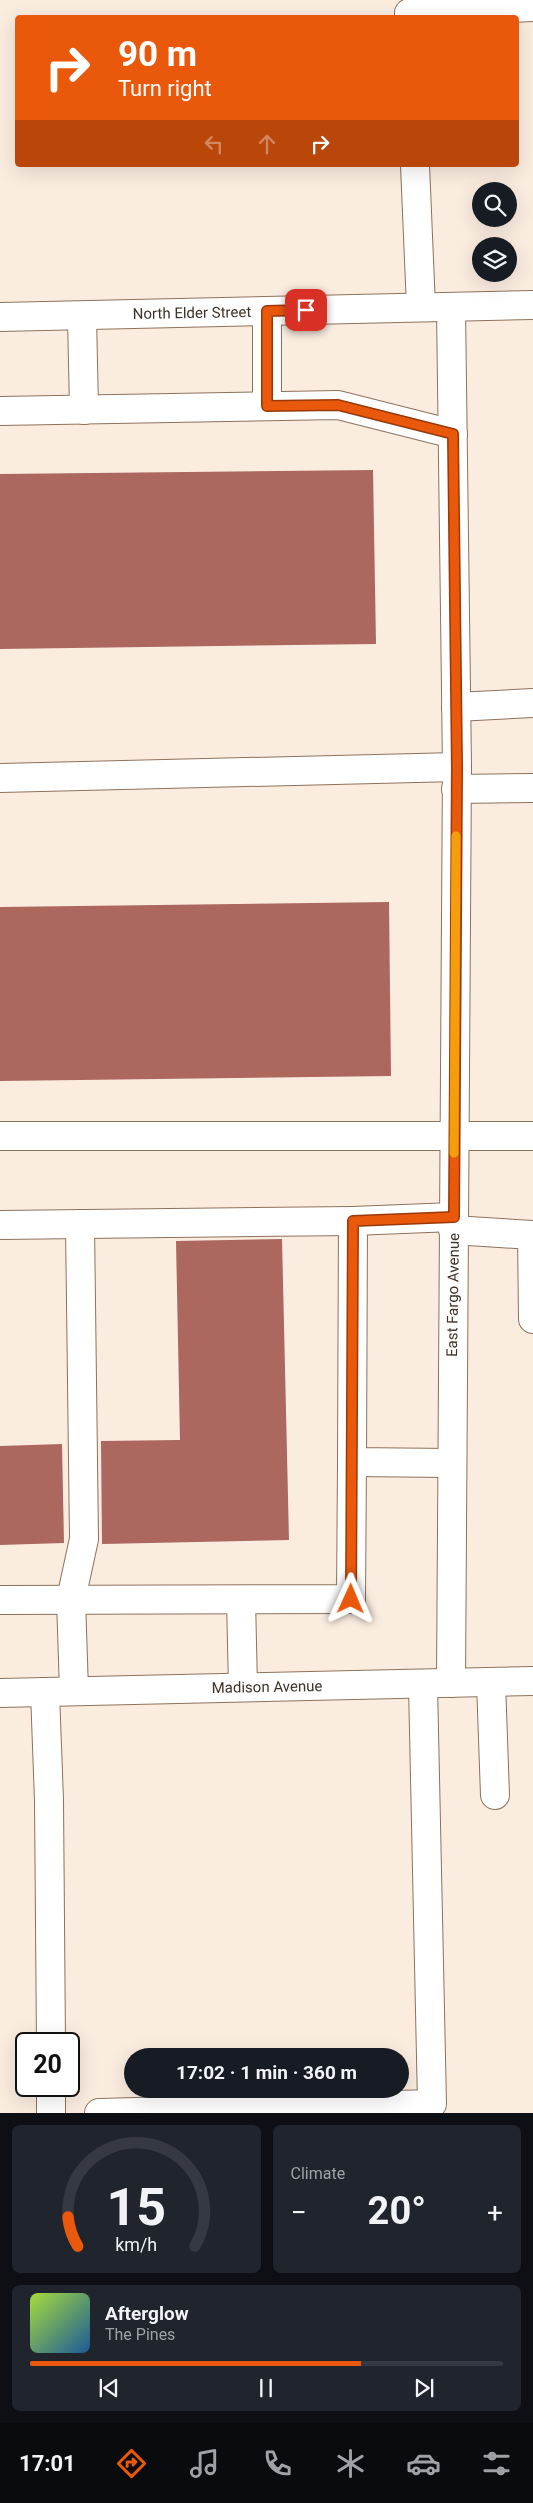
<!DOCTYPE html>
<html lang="en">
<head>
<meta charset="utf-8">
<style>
  body { margin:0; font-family:Roboto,sans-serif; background:#20242c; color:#f1f3f6; height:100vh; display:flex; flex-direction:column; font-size:19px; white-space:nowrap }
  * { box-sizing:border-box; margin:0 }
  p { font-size:16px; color:#9ea1a6 }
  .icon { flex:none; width:28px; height:28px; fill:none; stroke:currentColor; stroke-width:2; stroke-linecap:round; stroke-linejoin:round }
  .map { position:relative; height:2113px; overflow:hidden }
  .details { display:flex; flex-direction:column; gap:12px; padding:12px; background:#0d0f14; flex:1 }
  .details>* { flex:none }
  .top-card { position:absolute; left:15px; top:15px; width:504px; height:152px; border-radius:5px; box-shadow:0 5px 20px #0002; background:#ea580c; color:#fff; overflow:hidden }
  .tools { position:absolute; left:472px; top:182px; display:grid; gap:10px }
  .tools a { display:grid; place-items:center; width:45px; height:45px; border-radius:50%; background:#171b24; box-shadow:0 5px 20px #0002; font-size:25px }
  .speed { position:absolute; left:15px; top:2032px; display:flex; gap:10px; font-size:25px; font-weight:700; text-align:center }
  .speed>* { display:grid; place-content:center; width:65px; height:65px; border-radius:50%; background:#171b24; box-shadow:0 5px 20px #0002; line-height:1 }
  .speed .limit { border:2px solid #111; border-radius:8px; background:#fff; color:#111 }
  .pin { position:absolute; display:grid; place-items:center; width:42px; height:42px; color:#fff; margin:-21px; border-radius:10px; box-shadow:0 2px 8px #0006 }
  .me { position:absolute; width:55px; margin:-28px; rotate:1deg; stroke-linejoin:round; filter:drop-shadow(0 0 4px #0008) }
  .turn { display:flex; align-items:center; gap:18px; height:105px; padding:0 20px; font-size:22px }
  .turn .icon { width:65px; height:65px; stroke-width:2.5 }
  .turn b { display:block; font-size:35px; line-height:42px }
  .lanes { display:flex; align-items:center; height:48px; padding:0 20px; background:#0003; justify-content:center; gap:25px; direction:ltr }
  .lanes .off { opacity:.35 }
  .big { font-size:38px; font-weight:700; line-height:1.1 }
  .details .tile { flex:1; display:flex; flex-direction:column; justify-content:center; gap:8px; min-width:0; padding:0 18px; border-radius:8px; background:#20242c }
  .details .dial { align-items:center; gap:0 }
  .dial svg { height:130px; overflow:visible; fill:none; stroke:#363941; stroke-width:7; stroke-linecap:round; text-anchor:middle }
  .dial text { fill:#f1f3f6; stroke:none }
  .song { display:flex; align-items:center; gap:15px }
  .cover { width:60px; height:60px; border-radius:8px; background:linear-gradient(135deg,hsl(80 70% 55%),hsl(210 70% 35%)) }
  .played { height:5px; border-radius:2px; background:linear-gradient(90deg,#ea580c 70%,#363941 70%) }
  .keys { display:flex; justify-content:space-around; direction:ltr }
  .heat { display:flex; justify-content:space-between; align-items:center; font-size:28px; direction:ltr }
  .details .tiles { flex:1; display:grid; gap:12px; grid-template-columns:1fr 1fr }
  .tile:last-child { grid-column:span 2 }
  .trip { position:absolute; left:124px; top:2048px; width:285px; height:50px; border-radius:25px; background:#171b24; box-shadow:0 5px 20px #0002; font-weight:700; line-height:50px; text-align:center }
  .menu { display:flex; height:80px; justify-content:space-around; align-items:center; background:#090b0e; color:#9ea1a6 }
  .menu .icon { width:35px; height:35px }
  .menu .on { color:#ea580c }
  .menu b { font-size:22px; color:#f1f3f6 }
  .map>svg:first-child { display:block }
</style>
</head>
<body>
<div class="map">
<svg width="533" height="2113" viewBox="0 0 533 2113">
  <rect width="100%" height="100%" fill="#fbf5ef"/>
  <!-- built -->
  <path fill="#fbece0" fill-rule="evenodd" d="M0,0H533V2113H0ZM18,18H516V165H18ZM481,191H509V219H481ZM481,246H509V274H481ZM26,2044H69V2086H26ZM132,2056H400V2089H132Z"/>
  <!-- building -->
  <g fill="#ac675f">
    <polygon points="373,470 376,644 0,649 0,474"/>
    <polygon points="389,902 391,1076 0,1081 0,907"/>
    <polygon points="282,1239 289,1540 102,1544 101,1441 180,1440 176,1241"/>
    <polygon points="62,1444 64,1543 0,1545 0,1446"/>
  </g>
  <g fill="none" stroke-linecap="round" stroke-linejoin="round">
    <!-- minor casing -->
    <g stroke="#8c725b" stroke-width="30">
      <g id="minor">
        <polyline points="409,18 409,13 533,7"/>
        <polyline points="415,165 421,307"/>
        <polyline points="267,311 267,406"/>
        <polyline points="82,316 84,410"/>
        <polyline points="0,317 533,305"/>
        <polyline points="0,411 338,405 453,434"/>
        <polyline points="456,707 533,703"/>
        <polyline points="0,778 457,767"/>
        <polyline points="456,789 533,788"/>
        <polyline points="0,1136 533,1136"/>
        <polyline points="0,1225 353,1221"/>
        <polyline points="453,1230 532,1235 533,1319"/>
        <polyline points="451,1463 352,1462 353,1221 453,1217"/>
        <polyline points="0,1600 351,1599 352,1462"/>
        <polyline points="241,1600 243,1687"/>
        <polyline points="491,1682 495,1795"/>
        <polyline points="451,1683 457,767 451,307"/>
        <polyline points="74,1691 71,1599 84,1539 80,1224"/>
        <polyline points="45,1692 49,1800 51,2044"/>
        <polyline points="0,1693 533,1681"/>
        <polyline points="51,2086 51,2113"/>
        <polyline points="99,2113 432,2104 423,1684"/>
      </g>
    </g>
    <!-- minor -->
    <use href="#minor" stroke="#fff" stroke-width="28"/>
  </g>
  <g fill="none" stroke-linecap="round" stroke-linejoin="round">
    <!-- route casing -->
    <g stroke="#983908" stroke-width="12">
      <polyline id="route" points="306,310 267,311 267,406 338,405 453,434 457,767 454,1217 353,1221 351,1599"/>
    </g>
    <!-- route -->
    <use href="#route" stroke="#ea580c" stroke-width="9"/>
    <!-- slow -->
    <polyline stroke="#f59e0b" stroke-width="9" points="454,1153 456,836"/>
  </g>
  <g text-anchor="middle" stroke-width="5" stroke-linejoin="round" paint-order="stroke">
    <!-- street labels -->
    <g font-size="15" fill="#3e3228" stroke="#fff">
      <text transform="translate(192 313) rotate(-1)" y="5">North Elder Street</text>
      <text transform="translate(453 1295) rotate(-89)" y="5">East Fargo Avenue</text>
      <text transform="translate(267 1687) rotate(-1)" y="5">Madison Avenue</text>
    </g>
  </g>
</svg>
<div class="tools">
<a><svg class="icon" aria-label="search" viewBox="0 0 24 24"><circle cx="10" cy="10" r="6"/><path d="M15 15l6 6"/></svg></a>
<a><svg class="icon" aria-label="layers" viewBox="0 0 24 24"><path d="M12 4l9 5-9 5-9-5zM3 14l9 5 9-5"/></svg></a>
</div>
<div class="speed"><div class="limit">20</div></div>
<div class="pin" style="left:306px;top:310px;background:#d93025"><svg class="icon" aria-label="arrive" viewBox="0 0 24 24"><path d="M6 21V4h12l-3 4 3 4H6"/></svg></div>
<svg class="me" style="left:351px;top:1599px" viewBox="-20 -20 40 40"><path d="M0-17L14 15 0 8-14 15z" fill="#ea580c" stroke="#fff" stroke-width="4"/></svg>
<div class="trip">17:02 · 1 min · 360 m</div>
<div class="top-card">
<div class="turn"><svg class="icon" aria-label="right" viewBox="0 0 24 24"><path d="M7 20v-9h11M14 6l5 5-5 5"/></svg><div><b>90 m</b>Turn right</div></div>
<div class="lanes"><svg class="icon off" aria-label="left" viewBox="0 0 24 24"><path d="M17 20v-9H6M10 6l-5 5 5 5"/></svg><svg class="icon off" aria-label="ahead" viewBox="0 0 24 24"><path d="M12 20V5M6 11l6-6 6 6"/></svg><svg class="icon" aria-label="right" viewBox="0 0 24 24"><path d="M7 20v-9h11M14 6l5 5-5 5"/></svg></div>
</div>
</div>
<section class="details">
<div class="tiles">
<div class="tile dial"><svg viewBox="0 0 100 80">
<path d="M14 69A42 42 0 1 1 86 69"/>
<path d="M14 69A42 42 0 0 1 8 51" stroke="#ea580c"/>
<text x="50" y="56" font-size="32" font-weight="700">15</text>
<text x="50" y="72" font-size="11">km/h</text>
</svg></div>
<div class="tile"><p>Climate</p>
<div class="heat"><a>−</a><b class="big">20°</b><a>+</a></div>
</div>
<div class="tile">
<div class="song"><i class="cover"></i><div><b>Afterglow</b><p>The Pines</p></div></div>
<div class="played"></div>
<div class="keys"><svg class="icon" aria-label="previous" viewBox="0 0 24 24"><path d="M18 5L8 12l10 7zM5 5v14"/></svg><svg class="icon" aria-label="pause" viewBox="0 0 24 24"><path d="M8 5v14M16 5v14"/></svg><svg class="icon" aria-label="next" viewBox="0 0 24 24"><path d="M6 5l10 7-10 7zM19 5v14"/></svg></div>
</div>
</div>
</section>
<nav class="menu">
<b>17:01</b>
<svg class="icon on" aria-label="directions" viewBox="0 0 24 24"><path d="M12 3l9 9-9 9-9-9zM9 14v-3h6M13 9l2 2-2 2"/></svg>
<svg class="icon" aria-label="music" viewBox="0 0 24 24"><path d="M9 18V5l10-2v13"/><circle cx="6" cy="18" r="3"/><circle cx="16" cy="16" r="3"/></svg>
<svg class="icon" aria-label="phone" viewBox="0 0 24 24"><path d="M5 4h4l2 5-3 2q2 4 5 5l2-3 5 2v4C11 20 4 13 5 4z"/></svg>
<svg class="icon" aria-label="climate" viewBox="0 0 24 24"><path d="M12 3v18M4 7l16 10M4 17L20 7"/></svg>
<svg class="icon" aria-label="car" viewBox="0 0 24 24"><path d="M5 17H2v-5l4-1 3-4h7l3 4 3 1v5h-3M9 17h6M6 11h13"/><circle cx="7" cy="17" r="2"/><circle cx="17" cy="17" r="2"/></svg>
<svg class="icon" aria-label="filters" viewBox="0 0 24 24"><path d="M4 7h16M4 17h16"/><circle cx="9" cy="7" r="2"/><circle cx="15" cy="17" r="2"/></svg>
</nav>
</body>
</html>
